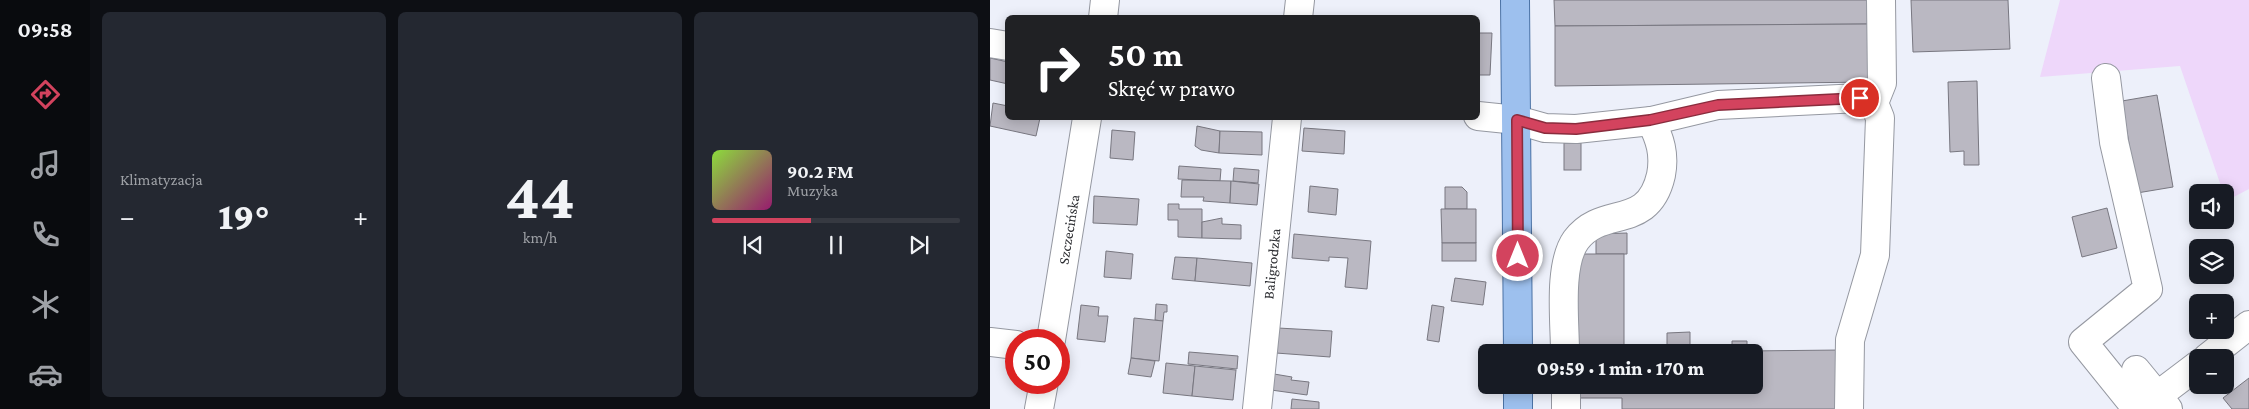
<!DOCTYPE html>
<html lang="pl">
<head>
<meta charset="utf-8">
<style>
  body { margin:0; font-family:"Crimson Pro",serif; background:#242831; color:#f1f3f6; height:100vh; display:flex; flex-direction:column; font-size:19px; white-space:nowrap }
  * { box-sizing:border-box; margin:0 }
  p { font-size:16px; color:#9ea1a6 }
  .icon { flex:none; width:28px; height:28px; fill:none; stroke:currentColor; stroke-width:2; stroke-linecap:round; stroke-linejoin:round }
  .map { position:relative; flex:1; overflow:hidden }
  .sheet { display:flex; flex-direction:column; gap:12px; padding:12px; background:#0d0f14; width:900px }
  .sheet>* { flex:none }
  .hud { position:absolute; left:15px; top:15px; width:475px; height:105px; border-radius:8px; box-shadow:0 2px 12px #0003; background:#202124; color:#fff; overflow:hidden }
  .buttons { position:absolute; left:1199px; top:184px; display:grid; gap:10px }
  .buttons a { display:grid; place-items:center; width:45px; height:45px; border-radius:8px; background:#171b24; box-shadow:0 2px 12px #0003; font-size:25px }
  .speed { position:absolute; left:15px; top:329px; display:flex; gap:10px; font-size:25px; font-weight:700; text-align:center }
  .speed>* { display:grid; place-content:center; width:65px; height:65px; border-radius:50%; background:#171b24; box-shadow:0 2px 12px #0003; line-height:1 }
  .speed .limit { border:8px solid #d22; background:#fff; color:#111 }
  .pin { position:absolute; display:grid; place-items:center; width:42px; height:42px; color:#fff; margin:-21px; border:2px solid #fff; border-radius:50%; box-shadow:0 1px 5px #0007 }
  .me { position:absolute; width:55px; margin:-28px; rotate:0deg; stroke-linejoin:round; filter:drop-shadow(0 0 4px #0008) }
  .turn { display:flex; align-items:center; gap:18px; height:105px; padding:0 20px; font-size:22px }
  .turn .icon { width:65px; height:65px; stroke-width:2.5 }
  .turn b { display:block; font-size:35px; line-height:42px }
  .big { font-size:38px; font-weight:800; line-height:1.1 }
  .sheet .widget { flex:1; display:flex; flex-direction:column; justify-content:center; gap:8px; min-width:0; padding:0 18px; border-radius:8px; background:#242831 }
  .sheet .dial { align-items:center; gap:0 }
  .dial b { font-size:65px; line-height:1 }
  .song { display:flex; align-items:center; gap:15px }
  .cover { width:60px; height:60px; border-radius:8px; background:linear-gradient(135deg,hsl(90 70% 55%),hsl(320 70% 35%)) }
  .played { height:5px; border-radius:2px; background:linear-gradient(90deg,#d3435e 40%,#363941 40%) }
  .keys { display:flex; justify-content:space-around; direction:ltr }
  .heat { display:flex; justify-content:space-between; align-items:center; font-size:28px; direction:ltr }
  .sheet .tiles { flex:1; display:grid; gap:12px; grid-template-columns:repeat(3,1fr) }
  .trip { position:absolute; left:488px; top:344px; width:285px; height:50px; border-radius:8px; background:#171b24; box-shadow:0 2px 12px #0003; font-weight:800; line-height:50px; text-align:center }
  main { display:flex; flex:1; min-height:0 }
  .tab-bar { display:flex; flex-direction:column; width:90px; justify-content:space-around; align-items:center; background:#090b0e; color:#9ea1a6 }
  .tab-bar .icon { width:35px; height:35px }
  .tab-bar .on { color:#d3435e }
  .tab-bar b { font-size:22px; color:#f1f3f6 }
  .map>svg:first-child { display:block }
</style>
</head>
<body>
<main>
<nav class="tab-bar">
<b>09:58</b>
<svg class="icon on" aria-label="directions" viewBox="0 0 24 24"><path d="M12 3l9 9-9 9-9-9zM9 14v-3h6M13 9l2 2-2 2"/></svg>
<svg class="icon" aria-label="music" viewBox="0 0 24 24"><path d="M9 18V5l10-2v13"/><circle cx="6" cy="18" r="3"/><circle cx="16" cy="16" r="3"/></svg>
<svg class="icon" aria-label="phone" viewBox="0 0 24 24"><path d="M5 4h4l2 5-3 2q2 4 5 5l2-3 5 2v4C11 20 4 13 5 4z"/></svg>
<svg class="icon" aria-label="climate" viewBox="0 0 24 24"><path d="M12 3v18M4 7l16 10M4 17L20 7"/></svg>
<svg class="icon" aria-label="car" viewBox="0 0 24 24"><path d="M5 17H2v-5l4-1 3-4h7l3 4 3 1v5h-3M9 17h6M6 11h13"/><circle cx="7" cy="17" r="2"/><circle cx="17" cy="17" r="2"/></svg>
</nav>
<section class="sheet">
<div class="tiles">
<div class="widget"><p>Klimatyzacja</p>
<div class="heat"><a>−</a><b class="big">19°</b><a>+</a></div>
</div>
<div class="widget dial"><b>44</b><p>km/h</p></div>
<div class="widget">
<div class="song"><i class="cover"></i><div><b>90.2 FM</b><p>Muzyka</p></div></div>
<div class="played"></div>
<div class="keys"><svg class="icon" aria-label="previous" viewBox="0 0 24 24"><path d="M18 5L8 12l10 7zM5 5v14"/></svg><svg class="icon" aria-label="pause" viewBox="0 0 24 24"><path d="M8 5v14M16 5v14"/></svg><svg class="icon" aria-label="next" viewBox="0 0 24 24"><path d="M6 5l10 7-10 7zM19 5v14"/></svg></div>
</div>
</div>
</section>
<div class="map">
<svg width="1259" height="409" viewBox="0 0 1259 409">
  <rect width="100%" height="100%" fill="#edf0fa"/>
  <!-- green -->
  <polygon fill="#eed7fa" points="1070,0 1259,0 1259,189 1236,201 1235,192 1233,192 1190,66 1050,77"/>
  <!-- building -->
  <g fill="#bab8c2" stroke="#787780">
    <polygon points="564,0 879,0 880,24 565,26"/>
    <polygon points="921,0 1018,0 1020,49 923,52"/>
    <polygon points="880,24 880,82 565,86 565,26"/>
    <polygon points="488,33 502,33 500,75 488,75"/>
    <polygon points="0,58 18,62 18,84 0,80"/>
    <polygon points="987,81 989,165 974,165 974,151 960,152 958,82"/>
    <polygon points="1167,95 1183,187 1147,193 1132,101"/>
    <polygon points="3,103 18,106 18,118 50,118 46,136 0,126"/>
    <polygon points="207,126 230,131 229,153 211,150 205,146"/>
    <polygon points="314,128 355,131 354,154 312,151"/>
    <polygon points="122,130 145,132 143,160 120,158"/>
    <polygon points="230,131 272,132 272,155 229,153"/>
    <rect x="574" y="143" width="17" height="27"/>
    <polygon points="189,166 231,169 230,181 188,179"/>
    <polygon points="244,168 269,170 268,183 243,181"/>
    <polygon points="192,180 241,181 240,203 213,201 214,197 191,197"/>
    <polygon points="241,181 269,184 267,205 240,203"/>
    <polygon points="320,186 348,189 346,215 318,212"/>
    <polygon points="455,187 472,187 477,192 477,209 455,209"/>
    <polygon points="104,196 149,199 147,225 103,223"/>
    <polygon points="178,204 189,204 189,209 212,209 212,238 188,237 188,220 178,220"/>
    <polygon points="1117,208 1127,248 1092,257 1082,217"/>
    <polygon points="451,209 486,209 486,243 452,243"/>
    <polygon points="232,218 232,224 251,225 251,239 212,238 212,222"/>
    <polygon points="637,233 637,254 606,254 606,234"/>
    <polygon points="304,234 381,241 377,289 355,287 358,258 339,257 339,261 302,258"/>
    <rect x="452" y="243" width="34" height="18"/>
    <polygon points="116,251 143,254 141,279 114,277"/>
    <polygon points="586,254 634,254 634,352 588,352"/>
    <polygon points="185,257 207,258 205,281 182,279"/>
    <polygon points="207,258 262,263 260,286 205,281"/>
    <polygon points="465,278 496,282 493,305 461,301"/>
    <polygon points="166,304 177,305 177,312 174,312 173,321 165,320"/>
    <polygon points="91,305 109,307 108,316 118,316 115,342 87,339"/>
    <polygon points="442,305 454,307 449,342 437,340"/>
    <polygon points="144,318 173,321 169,361 141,358"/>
    <polygon points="288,328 342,331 340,357 286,353"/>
    <polygon points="700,332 700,351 677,352 677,333"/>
    <polygon points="742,341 757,341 757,351 851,350 851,409 632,409 632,398 582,398 582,385 764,385 764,352 583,352 742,351"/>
    <polygon points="199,352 248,356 247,369 198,364"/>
    <polygon points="141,358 165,361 161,377 138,374"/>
    <polygon points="176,363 205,366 202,396 173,393"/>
    <polygon points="205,366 246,370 243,400 202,396"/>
    <polygon points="284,374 302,377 301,380 319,382 317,395 281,390"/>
    <polygon points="1259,378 1259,409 1242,409 1233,398"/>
    <polygon points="302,399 329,402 329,409 301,409"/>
  </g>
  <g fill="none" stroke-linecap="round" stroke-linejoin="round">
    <!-- minor casing -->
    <g stroke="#9598a1" stroke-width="30">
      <g id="minor">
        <polyline points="113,18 115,0"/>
        <polyline points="308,18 310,0"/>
        <polyline points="0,43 18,46"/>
        <polyline points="1116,78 1124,142 1158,289 1093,342 1147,409"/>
        <polyline points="488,116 527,120 555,128 586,129 661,121 728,105 870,98 884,103"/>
        <path id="s1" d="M61,340L97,118"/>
        <polyline points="0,342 26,345"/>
        <path d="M575,352C575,322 568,265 586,240C613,204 658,232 671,175C675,154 670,139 661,121"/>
        <polyline points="1217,358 1259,325"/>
        <polyline points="1146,370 1178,409"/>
        <polyline points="576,385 576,409"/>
        <polyline points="1167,396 1208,365"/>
        <polyline points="49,409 54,382"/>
        <path id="s2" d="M267,409L297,118"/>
        <polyline points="859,409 860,340 885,255 890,118 884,103 892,83 891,0"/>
      </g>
    </g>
    <!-- major casing -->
    <g stroke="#4b72a5" stroke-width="30">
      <g id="major">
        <polyline points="525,0 528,352"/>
        <polyline points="528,385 528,409"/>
      </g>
    </g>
    <!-- minor -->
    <use href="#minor" stroke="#fff" stroke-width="28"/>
    <!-- major -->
    <use href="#major" stroke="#9dc0ee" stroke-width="28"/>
  </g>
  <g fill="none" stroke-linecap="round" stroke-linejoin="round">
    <!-- route casing -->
    <g stroke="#892c3d" stroke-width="12">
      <polyline id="route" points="528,256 527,120 555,128 586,129 660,120 728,105 870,98"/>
    </g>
    <!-- route -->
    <use href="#route" stroke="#d3435e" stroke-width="9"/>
  </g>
  <g text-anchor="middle" stroke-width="5" stroke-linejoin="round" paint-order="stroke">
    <!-- street labels -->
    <g font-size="15" fill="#2e2f33" stroke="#fff">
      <text dy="5" stroke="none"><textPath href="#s1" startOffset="112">Szczecińska</textPath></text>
      <text dy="5" stroke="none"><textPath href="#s2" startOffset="146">Baligrodzka</textPath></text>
    </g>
  </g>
</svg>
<div class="buttons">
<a><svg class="icon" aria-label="sound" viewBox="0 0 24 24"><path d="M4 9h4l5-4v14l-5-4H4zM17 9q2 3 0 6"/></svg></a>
<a><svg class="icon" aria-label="layers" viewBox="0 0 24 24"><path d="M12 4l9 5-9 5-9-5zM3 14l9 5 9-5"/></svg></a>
<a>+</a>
<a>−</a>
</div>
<div class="speed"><div class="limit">50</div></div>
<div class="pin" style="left:870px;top:98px;background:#d93025"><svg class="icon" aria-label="arrive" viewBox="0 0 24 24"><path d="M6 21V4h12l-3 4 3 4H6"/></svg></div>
<svg class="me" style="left:528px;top:256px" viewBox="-20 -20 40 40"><circle r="17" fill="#d3435e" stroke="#fff" stroke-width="3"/><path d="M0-11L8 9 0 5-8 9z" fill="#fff"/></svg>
<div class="trip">09:59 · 1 min · 170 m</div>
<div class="hud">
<div class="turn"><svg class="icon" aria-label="right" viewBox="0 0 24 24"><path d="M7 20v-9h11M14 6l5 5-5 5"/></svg><div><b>50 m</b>Skręć w prawo</div></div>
</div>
</div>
</main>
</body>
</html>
